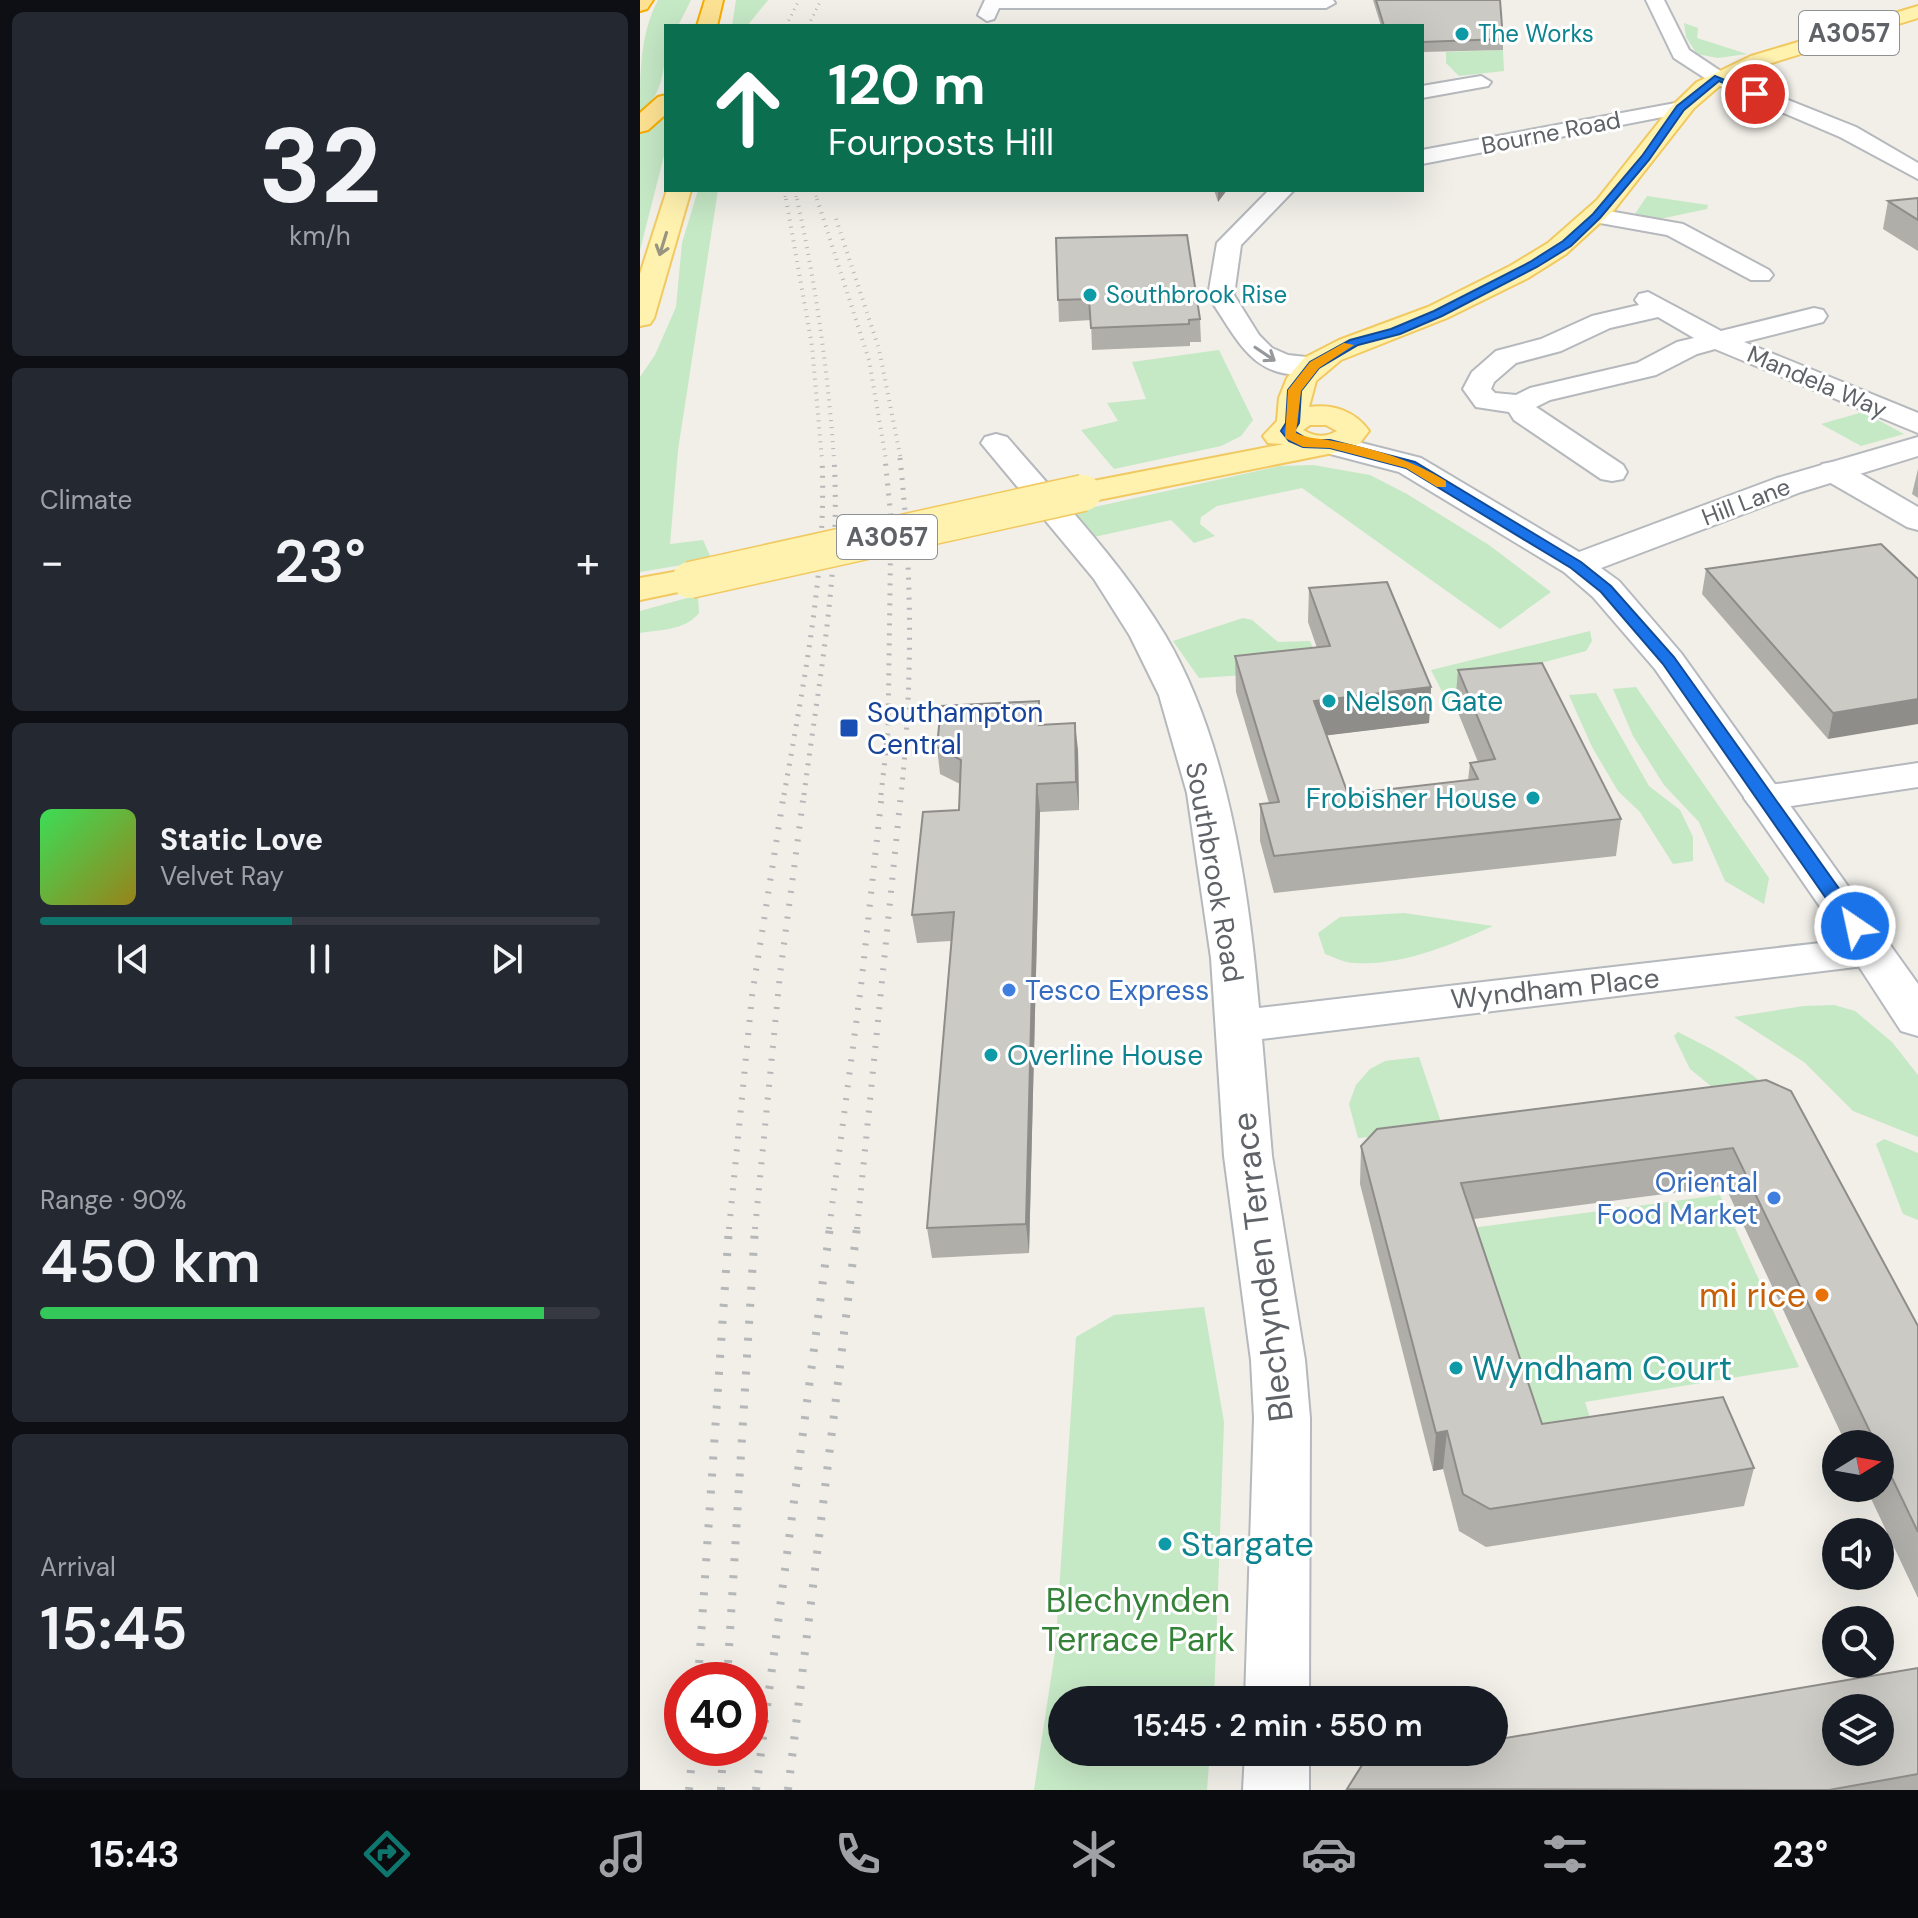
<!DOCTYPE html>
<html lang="en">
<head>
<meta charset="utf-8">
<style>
  body { margin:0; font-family:"DM Sans",sans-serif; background:#242831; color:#f1f3f6; height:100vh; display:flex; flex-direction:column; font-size:30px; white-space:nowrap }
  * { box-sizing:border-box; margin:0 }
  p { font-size:26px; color:#9ea1a6 }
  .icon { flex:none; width:44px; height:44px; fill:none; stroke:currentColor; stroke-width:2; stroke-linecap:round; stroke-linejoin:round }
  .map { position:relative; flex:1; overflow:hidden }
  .sheet { display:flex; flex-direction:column; gap:12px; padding:12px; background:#0d0f14; width:640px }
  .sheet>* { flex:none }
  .hud { position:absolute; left:24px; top:24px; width:760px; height:168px; border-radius:0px; box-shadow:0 8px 32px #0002; background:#0b6e4f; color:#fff; overflow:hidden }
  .needle { width:52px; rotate:79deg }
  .controls { position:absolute; left:1182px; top:1430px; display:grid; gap:16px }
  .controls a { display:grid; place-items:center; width:72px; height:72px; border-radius:50%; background:#171b24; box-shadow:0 8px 32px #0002; font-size:40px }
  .speed { position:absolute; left:24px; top:1662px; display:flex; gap:16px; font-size:40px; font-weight:700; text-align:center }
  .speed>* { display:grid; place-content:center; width:104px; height:104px; border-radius:50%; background:#171b24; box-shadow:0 8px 32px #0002; line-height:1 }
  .speed .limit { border:12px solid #d22; background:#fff; color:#111 }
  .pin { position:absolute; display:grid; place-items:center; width:68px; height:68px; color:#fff; margin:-34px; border:4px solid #fff; border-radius:50%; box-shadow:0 2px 8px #0007 }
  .me { position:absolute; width:88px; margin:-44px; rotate:326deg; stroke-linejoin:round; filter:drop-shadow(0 0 6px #0008) }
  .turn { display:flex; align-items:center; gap:28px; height:168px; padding:0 32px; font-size:36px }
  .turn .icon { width:104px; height:104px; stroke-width:2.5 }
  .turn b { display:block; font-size:56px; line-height:68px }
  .big { font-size:60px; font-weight:600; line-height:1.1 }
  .sheet .widget { flex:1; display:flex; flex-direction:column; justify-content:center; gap:12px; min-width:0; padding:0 28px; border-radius:12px; background:#242831 }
  .sheet .dial { align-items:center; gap:0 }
  .dial b { font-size:104px; line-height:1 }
  .song { display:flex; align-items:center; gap:24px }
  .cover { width:96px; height:96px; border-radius:12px; background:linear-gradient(135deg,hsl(130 70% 55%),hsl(50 70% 35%)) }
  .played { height:8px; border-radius:4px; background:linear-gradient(90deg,#0f766e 45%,#363941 45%) }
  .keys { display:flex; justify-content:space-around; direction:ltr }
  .heat { display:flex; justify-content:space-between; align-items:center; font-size:44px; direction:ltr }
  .charge { height:12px; border-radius:6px; background:linear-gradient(90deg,#34c759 90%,#363941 0) }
  .trip { position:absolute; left:408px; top:1686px; width:460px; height:80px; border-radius:40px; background:#171b24; box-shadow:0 8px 32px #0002; font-weight:600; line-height:80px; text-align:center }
  .tab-bar { display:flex; height:128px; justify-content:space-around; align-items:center; background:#090b0e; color:#9ea1a6 }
  .tab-bar .icon { width:56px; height:56px }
  .tab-bar .selected { color:#0f766e }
  .tab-bar b { font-size:36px; color:#f1f3f6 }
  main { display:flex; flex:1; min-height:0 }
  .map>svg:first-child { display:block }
</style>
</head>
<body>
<main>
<section class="sheet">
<div class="widget dial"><b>32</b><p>km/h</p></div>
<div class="widget"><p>Climate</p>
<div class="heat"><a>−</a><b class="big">23°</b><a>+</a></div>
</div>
<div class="widget">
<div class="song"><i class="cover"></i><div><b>Static Love</b><p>Velvet Ray</p></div></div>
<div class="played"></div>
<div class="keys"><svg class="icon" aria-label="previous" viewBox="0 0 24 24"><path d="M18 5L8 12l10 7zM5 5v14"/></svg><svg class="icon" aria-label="pause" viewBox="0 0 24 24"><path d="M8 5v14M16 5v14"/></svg><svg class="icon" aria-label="next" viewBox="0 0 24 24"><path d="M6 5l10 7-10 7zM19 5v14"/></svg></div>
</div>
<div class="widget"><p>Range · 90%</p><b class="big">450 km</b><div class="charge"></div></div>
<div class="widget"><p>Arrival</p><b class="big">15:45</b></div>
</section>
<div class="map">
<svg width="1278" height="1790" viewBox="0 0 1278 1790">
  <rect width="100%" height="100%" fill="#f1efe8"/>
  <!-- green -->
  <g fill="#c5e8c5">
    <path d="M18,0H51L38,26H26C26,55 26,95 0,113C0,73 0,34 18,0Z"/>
    <polygon points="96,0 128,0 107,26 92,26"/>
    <polygon points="1044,23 1058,28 1057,38 1107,54 1078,58 1057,54 1046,37"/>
    <polygon points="863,50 864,71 819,76 806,63 806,52"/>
    <polygon points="26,116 26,148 0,250 0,134"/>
    <polygon points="58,190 78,190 38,450 30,544 63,540 72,560 0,572 0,377 15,355 36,307 42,243"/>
    <polygon points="1007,196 1068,205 1067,209 1015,220 995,214"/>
    <polygon points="579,350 613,420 601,436 581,446 474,469 441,430 478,421 467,403 506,399 492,362"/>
    <polygon points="1223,412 1264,434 1221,446 1181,424"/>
    <polygon points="673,465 730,475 767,494 849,545 911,592 860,629 662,488 577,506 561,517 560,524 575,536 554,543 531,520 454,537 432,512 640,466"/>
    <path d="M58,595L59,613C44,631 22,629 0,633V611Z"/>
    <polygon points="603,618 612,620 638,642 670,641 682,670 559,678 533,641"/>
    <polygon points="950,631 952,641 946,651 860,674 833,700 808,703 791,670"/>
    <polygon points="996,687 1129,878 1124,904 1085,881 1059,822 1024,785 993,736 973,689"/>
    <polygon points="956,693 1009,786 1040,810 1053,837 1053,861 1033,864 1000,812 978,791 952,747 929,695"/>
    <path d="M764,913L853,926C811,945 762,966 714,963C705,963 694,957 685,954L678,933L700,917Z"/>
    <polygon points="1194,1005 1215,1011 1252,1042 1278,1075 1278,1137 1213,1111 1164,1062 1094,1017 1164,1006"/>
    <path d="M1038,1032C1072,1049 1106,1066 1134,1094L1088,1100L1050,1069L1034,1036Z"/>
    <polygon points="779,1057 804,1131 718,1138 709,1104 716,1085 730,1069 745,1061"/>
    <polygon points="1244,1139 1278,1153 1278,1220 1263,1214 1236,1144"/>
    <polygon points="1080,1195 1159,1367 945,1402 961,1452 907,1460 831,1228"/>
    <polygon points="564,1307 584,1422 574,1700 422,1700 422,1752 570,1752 567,1790 394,1790 415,1652 436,1337 474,1315"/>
  </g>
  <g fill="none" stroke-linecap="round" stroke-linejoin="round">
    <!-- street casing -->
    <g stroke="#b5b8bc" stroke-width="4">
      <g id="street">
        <polygon points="345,0 693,0 695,3 686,8 359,8 354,19 347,21 338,15"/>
        <polygon points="1078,72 1216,127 1278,163 1278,179 1200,137 1071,82 1068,78 1071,74"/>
        <polygon points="841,76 851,82 848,86 782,98 782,86"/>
        <polygon points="1041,102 1048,104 1051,108 1048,112 782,164 782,150"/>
        <path d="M629,190H654L601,245L594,295L619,335L632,348L648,355L684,359L688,365L684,371C615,388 599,341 568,296L577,243Z"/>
        <polygon points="957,209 1043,224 1129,270 1133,275 1129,280 1111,280 1027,235 949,221 945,216 949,211"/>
        <path d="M1008,292L1081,331L1174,308L1183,310L1187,316L1183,322L1104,342L1278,413V433L1075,349L1057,354L1016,375L910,400L896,407L983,465L987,472L983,479L972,481L961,479L874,420L869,412L836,407L823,389L832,372L856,351L901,339L952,316L999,305L995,300L999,294ZM1018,317L1054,338L1037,342L997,363L890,388L876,395L855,393L851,389L854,382L876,363L921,351L970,328Z"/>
        <path d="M356,434L367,437C422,501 481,562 525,635C587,739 609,889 619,1008L1232,937L1247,941L1254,951L1247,961L1232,965L622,1039L632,1156L665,1360L670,1418L669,1700H605L614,1418L611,1360L584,1156L571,958L547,793L519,695L490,636L454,579L341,443L345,437Z"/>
        <polygon points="1193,462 1204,464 1278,507 1278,530 1267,527 1182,478 1178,471 1182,464"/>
        <polygon points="1278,763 1278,787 1124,810 1110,806 1104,798 1110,790 1124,786"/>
        <polygon points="605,1752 669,1752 669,1790 603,1790"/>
      </g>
    </g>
    <!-- secondary casing -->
    <g stroke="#b6babf" stroke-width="4">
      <g id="secondary">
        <polygon points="1006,0 1024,0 1049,50 1085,74 1089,78 1085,82 1071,82 1034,58"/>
        <polygon points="690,435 781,458 939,552 1137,478 1278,437 1278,456 1161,492 961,568 979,581 1041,653 1278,984 1278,1036 1261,1031 1181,908 1015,669 953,597 924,572 759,472 679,451 674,444 679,437"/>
      </g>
    </g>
    <!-- primary casing -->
    <g stroke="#f2c960" stroke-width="4">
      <g id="primary">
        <path d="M1278,6V18L1125,65L1083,83L1054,108L974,210L926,254L888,278L807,318L701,360L676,381L669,407C693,404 715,411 729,431L719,444L703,451L443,503L431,500L427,493L431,486L443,483L644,444L628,443L623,436L637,421L639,398L647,378L664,358L699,340L788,307L870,266L908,243L957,200L1030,108L1057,82L1111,56ZM670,425H686L697,431C685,438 675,437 663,430Z"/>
        <polygon points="27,190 51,190 14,318 10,324 0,326 0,274"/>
        <polygon points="50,569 62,573 68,580 62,587 0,600 0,578"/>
      </g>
    </g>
    <!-- highway casing -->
    <g stroke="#f9ab00" stroke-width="4">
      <g id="highway">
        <polygon points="0,0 13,0 7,9 0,11"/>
        <polygon points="65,0 83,0 77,26 57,26"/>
        <polygon points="26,95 26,114 8,130 0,132 0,113 18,97"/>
      </g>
    </g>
    <!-- street -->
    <use href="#street" fill="#fff" fill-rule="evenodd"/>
    <!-- secondary -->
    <use href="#secondary" fill="#fff" fill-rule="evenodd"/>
    <!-- primary -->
    <use href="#primary" fill="#fff2af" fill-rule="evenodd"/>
    <!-- highway -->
    <use href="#highway" fill="#fde293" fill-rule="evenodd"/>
    <!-- rail-far4 -->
    <g stroke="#b6b7b8" stroke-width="3" stroke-dasharray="1 5" stroke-linecap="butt">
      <polyline points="146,26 159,0"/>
      <polyline points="168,26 181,0"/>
      <polyline points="144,190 146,201"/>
      <polyline points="155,190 157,201"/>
      <polyline points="174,190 178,201"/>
    </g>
    <!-- rail-far3 -->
    <g stroke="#b6b7b8" stroke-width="4" stroke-dasharray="1 6" stroke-linecap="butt">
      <polyline points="146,199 172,346 182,460"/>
      <path d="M157,199C176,286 188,371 194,460"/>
      <polyline points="177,199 229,360 246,460"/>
      <polyline points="196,219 239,349 261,460"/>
    </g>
    <!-- rail-far2 -->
    <g stroke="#b6b7b8" stroke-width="5" stroke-dasharray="2 8" stroke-linecap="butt">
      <path d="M260,458C272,570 273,683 261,795"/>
      <path d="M144,795C163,685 187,570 182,458"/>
      <path d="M164,795C178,684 201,570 194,458"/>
      <polyline points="241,795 248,732 251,518 245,458"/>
    </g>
    <!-- rail-far1 -->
    <g stroke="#b6b7b8" stroke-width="6" stroke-dasharray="2 11" stroke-linecap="butt">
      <polyline points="89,1229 112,996 144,793"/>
      <polyline points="115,1229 140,974 164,793"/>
      <polyline points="189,1229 221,986 242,793"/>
      <polyline points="217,1229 261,793"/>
    </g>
    <!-- rail -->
    <g stroke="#b6b7b8" stroke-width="8" stroke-dasharray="3 14" stroke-linecap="butt">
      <polyline points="58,1680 89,1227"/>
      <polyline points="87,1680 115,1227"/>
      <polyline points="49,1790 53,1748"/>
      <polyline points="81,1790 83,1748"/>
      <polyline points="116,1790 190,1227"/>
      <polyline points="148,1790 217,1227"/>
    </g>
    <!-- primary-bridge casing -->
    <g stroke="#f2c960" stroke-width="39" stroke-linecap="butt">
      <polyline id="primary-bridge" points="50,580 443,493"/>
    </g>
    <!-- primary-bridge -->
    <use href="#primary-bridge" stroke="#fff2af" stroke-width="36"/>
  </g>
  <!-- wall -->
  <g fill="#afaea9">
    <polygon points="733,0 860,0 863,39 863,50 782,52 782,26 741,26"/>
    <polygon points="574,190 587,190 578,202"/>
    <polygon points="1278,198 1278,251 1243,229 1248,201"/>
    <polygon points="416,238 560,319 561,342 550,342 550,346 452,350 451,320 419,322"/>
    <polygon points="1278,469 1278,498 1272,494"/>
    <polygon points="1066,569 1278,579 1188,739 1062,594"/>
    <polygon points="669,588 791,687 789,723 687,735 708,794 828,780 830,763 838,762 815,705 818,670 981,819 976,856 634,893 620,841 620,804 629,803 596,692 595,656 677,648 668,622"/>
    <polygon points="402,725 438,750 439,810 400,812 389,1253 292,1258 287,1228 311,941 277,943 272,915 319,810 320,784 300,774 297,747"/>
    <polygon points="1126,1080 1278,1326 1278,1598 1226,1488 1240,1488 1240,1444 1206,1444 1085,1186 834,1219 902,1424 1114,1468 1104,1506 846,1547 819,1531 803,1469 793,1471 720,1184 721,1146"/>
    <polygon points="1278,1668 1278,1790 707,1790"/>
  </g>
  <!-- shaded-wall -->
  <g fill="#8f8d8a">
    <polygon points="578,190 587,190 578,202"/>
    <polygon points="791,687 789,723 674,737 674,701"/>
    <polygon points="1278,699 1278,724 1188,739 1193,713"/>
    <polygon points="399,701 402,728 399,725"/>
    <polygon points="435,723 438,750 439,810 436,782"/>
    <polygon points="397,784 400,812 389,1253 386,1224"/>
    <polygon points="807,1431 803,1469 793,1471 796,1433"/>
  </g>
  <!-- building -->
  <g fill="#cccac5" stroke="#8f8d8a" stroke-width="2" fill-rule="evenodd">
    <polygon points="736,0 860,0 863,39 782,42 782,26 744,26"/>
    <polygon points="1278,198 1278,220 1248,201"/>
    <polygon points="547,235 560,319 549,320 549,324 451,328 449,299 418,300 416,238"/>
    <polygon points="1241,544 1278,579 1278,699 1193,713 1066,569"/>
    <polygon points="747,582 791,687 674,701 708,794 838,779 830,763 855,759 818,670 902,663 981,819 634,856 620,804 639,802 595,656 690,646 669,588"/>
    <polygon points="399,701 399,725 435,723 436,782 397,784 386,1224 287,1228 314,912 272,915 283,812 319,810 321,760 297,747 301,706"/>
    <polygon points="1126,1080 1151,1091 1278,1326 1278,1532 1240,1453 1240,1444 1236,1444 1093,1148 821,1183 902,1424 1083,1397 1114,1468 850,1509 823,1494 807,1431 796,1433 721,1146 737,1129"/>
    <path d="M1278,1668V1774L1189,1790L707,1789L724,1762L784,1752H854V1740ZM1196,1708H1240V1752H1196Z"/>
  </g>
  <!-- one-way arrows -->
  <defs><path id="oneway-shaft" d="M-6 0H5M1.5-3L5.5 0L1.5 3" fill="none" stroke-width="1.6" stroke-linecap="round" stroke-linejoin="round" transform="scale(2)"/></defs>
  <use stroke="#979581" href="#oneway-shaft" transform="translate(23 244) rotate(107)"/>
  <use stroke="#979a9d" href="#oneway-shaft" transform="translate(625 354) rotate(34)"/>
  <!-- route -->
  <polygon fill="#1a73e8" stroke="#114b97" stroke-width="2" points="1075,76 1119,94 1112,95 1079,81 1044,110 1009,160 960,218 931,246 897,267 802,316 760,334 718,345 679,368 661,391 659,423 654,431 669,440 690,440 775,462 941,562 971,586 1034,657 1222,921 1224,926 1215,932 1208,930 1023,664 961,592 931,568 766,468 690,448 663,447 649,441 641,431 646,423 648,390 670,362 710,340 751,329 794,311 890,262 923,241 953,214 1002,156 1037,106"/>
  <!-- slow -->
  <path fill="#f59e0b" d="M704,343L714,345L679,368L661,391L656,433C669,439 679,438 693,441C733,448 772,460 806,481V487H797L766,468L690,448L663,447L645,438L648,390L670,362Z"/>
  <!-- markers -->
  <g fill="#0f9aa8" stroke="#fff" stroke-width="3">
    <circle cx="822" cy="34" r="8"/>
    <circle cx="450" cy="295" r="8"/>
    <circle cx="689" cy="701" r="8"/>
    <circle cx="893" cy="798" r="8"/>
    <circle cx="351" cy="1055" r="8"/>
    <circle cx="816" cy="1368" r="8"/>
    <circle cx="525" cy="1544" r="8"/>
  </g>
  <rect fill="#1a4fb4" stroke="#fff" stroke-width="3" x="199" y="718" width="20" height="20" rx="4"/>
  <g fill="#3f7fe0" stroke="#fff" stroke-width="3">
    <circle cx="369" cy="990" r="8"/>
    <circle cx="1134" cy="1198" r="8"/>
  </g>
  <circle fill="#e8710a" stroke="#fff" stroke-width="3" cx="1182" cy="1295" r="8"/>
  <g text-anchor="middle" stroke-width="6" stroke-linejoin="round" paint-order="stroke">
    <!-- far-culture labels -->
    <g font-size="24" fill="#0d838f" stroke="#fff" text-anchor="start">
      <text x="838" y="42">The Works</text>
      <text x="466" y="303">Southbrook Rise</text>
    </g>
    <!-- far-street labels -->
    <g font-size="24" fill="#5f6368" stroke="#fff">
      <text transform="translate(911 133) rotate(-11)" y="8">Bourne Road</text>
      <text transform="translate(1177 382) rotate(23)" y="8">Mandela Way</text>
      <text transform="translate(1106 502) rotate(-21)" y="8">Hill Lane</text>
    </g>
    <!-- shield labels -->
    <g fill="#fff" stroke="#8f9295" stroke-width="2">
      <rect x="1159" y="11" width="100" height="44" rx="6"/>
      <rect x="197" y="515" width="100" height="44" rx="6"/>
    </g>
    <g font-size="26" font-weight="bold" fill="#5f6368">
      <text x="1209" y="42">A3057</text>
      <text x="247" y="546">A3057</text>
    </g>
    <!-- culture labels -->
    <g font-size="28" fill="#0d838f" stroke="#fff" text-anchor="start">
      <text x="705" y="711">Nelson Gate</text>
      <text x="877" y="808" text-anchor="end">Frobisher House</text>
      <text x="367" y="1065">Overline House</text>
    </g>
    <!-- transit labels -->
    <g font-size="28" fill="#164399" stroke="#fff" text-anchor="start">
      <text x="227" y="722">Southampton<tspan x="227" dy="32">Central</tspan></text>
    </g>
    <!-- street labels -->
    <g font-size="28" fill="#5f6368" stroke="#fff">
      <text transform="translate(575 872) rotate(80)" y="10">Southbrook Road</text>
      <text transform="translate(915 988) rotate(-6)" y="10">Wyndham Place</text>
    </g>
    <!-- shop labels -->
    <g font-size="28" fill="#366cbe" stroke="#fff" text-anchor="start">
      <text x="385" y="1000">Tesco Express</text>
      <text x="1118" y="1192" text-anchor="end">Oriental<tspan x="1118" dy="32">Food Market</tspan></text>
    </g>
    <!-- near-street labels -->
    <g font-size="34" fill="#5f6368" stroke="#fff">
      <text transform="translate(622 1267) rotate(-97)" y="12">Blechynden Terrace</text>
    </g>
    <!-- near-food labels -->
    <g font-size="34" fill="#c56008" stroke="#fff" text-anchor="end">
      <text x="1166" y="1307">mi rice</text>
    </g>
    <!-- near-culture labels -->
    <g font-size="34" fill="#0d838f" stroke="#fff" text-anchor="start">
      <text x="832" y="1380">Wyndham Court</text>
      <text x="541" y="1556">Stargate</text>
    </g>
    <!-- near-park labels -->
    <g font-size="34" fill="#348238" stroke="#fff">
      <text x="498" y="1612">Blechynden<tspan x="498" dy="39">Terrace Park</tspan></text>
    </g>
  </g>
</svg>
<div class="controls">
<a><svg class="needle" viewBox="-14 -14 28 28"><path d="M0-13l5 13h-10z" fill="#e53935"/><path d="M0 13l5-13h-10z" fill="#9ea1a6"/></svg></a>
<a><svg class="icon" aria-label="sound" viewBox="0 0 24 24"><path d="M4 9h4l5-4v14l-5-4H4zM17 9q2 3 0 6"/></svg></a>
<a><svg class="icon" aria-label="search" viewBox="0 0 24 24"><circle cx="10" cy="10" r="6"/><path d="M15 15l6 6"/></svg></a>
<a><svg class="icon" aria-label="layers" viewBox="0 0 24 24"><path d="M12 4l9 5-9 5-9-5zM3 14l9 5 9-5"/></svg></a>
</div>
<div class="speed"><div class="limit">40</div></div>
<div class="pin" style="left:1115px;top:94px;background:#d93025"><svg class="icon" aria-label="arrive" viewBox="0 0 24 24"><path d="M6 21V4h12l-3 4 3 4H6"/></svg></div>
<svg class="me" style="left:1215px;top:926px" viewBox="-20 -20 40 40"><circle r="17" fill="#1a73e8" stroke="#fff" stroke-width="3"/><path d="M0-11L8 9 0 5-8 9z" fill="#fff"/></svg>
<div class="trip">15:45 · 2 min · 550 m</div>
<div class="hud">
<div class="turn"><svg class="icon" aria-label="ahead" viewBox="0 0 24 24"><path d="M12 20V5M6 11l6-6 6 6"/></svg><div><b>120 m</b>Fourposts Hill</div></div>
</div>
</div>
</main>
<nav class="tab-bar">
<b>15:43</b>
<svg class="icon selected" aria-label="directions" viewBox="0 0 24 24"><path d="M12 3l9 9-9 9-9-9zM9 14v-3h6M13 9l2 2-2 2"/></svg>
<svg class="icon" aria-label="music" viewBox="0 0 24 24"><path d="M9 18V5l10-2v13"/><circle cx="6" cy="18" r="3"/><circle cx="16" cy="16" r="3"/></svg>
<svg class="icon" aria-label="phone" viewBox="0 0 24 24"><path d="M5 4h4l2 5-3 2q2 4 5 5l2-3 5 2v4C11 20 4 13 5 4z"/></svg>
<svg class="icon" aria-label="climate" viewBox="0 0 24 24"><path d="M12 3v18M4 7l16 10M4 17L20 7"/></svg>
<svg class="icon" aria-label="car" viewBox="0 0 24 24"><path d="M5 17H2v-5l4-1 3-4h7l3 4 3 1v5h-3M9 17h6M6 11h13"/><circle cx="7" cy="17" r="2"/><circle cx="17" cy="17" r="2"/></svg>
<svg class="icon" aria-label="filters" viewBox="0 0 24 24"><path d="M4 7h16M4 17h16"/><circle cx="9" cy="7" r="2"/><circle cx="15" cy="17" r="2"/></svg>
<b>23°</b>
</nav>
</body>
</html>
